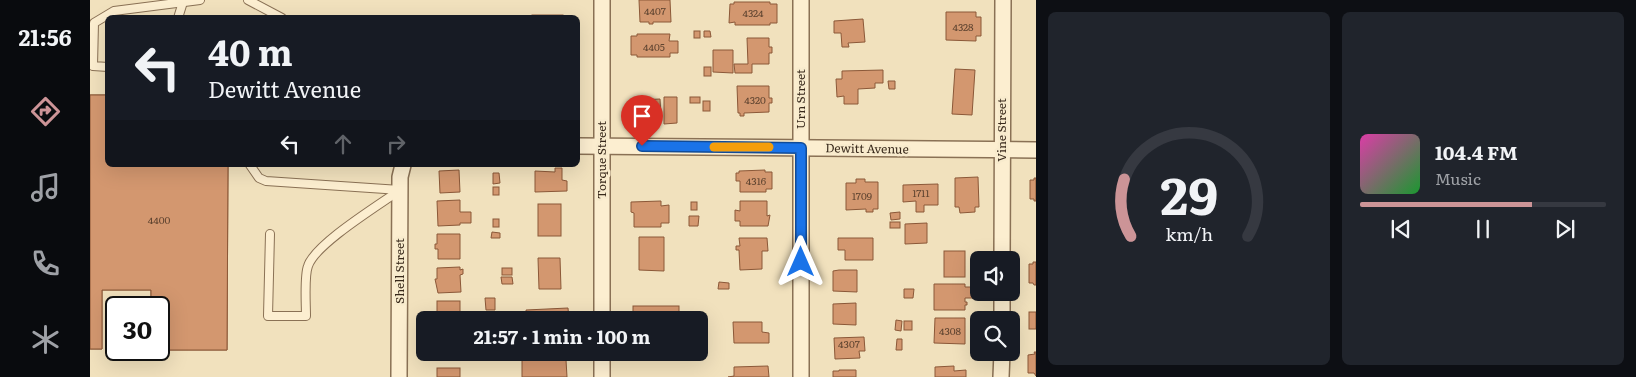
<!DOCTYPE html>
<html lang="en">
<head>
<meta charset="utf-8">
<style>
  body { margin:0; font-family:Literata,serif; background:#20242c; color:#f1f3f6; height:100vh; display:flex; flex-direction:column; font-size:19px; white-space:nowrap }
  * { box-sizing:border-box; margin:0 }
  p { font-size:16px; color:#9ea1a6 }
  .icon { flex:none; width:28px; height:28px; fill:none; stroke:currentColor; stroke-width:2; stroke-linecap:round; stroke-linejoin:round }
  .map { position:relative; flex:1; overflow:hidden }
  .sheet { display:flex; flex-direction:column; gap:12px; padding:12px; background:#0d0f14; width:600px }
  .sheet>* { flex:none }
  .top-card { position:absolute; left:15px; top:15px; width:475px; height:152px; border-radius:8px; box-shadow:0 5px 20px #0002; background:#171b24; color:#f1f3f6; overflow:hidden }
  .buttons { position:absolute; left:880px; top:251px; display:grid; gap:10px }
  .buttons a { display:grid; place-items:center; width:50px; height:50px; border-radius:8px; background:#171b24; box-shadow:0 5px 20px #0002; font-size:25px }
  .speed { position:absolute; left:15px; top:296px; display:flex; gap:10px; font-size:25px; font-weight:700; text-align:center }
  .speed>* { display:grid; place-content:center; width:65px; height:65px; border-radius:50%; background:#171b24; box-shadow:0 5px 20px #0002; line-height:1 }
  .speed .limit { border:2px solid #111; border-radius:8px; background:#fff; color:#111 }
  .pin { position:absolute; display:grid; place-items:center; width:42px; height:42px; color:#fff; margin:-51px -21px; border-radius:50% 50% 50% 0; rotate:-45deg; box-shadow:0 0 5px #0007 }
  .pin .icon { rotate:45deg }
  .me { position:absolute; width:55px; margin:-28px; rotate:0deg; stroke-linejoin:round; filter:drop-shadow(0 0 4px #0008) }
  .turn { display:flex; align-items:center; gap:18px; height:105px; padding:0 20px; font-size:22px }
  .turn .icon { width:65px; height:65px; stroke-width:2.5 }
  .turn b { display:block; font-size:35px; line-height:42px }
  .lanes { display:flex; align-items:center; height:48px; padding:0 20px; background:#0003; justify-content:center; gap:25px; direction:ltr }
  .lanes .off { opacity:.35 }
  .sheet .card { flex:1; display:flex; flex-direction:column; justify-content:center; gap:8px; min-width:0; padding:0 18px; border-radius:8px; background:#20242c }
  .sheet .dial { align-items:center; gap:0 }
  .dial svg { height:130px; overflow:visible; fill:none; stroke:#363941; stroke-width:7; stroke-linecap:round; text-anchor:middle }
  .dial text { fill:#f1f3f6; stroke:none }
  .song { display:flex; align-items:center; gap:15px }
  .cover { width:60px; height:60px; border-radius:8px; background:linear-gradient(135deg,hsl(320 70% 55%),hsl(130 70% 35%)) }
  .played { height:5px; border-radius:2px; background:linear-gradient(90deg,#cc9497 70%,#363941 70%) }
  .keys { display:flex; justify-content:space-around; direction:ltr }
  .sheet .tiles { flex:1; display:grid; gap:12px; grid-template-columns:repeat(2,1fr) }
  .trip { position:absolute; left:326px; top:311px; width:292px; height:50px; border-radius:8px; background:#171b24; box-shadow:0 5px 20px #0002; font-weight:700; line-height:50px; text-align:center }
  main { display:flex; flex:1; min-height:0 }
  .dock { display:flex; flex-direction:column; width:90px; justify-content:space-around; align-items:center; background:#090b0e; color:#9ea1a6 }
  .dock .icon { width:35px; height:35px }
  .dock .active { color:#cc9497 }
  .dock b { font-size:22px; color:#f1f3f6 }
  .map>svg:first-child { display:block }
</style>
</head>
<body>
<main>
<nav class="dock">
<b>21:56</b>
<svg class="icon active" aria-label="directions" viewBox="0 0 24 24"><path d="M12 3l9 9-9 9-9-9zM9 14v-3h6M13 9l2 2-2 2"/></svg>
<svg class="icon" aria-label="music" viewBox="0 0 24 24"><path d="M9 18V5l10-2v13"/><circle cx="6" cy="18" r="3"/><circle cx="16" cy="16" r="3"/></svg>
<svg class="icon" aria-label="phone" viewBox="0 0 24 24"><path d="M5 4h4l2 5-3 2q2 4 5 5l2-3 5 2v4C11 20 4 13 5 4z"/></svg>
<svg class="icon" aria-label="climate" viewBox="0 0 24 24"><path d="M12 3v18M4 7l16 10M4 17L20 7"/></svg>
</nav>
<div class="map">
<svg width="946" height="377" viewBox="0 0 946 377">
  <rect width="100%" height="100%" fill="#f1e1bd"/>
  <!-- building -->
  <g fill="#d3976f" stroke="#8b5838" fill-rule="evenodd">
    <polygon points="549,0 580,0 581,22 563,22 563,24 559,24 559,22 550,22"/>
    <polygon points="644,2 680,2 680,4 687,4 687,23 680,23 680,25 645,25 645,22 639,23 640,4 644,4"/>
    <polygon points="856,12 886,12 886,17 891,17 891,36 886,36 886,41 856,40"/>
    <rect x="442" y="15" width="31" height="3"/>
    <polygon points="773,19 775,42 758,43 759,47 752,47 751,33 744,33 744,21"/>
    <rect x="604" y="31" width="6" height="7"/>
    <polygon points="614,31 620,31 621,37 614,37"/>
    <polygon points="547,34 580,34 579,41 588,41 588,53 580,53 580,57 547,57 547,55 541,55 541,36 547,36"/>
    <polygon points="657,38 679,38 679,47 682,47 682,53 679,53 679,64 662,64 662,73 645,73 644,64 658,64"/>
    <polygon points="623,50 643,50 643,73 623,72"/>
    <rect x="614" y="67" width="7" height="9"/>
    <polygon points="865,69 885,70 882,115 862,114"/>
    <polygon points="793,70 793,83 785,83 785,88 768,89 768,104 754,104 754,96 747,97 746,79 752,79 752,71"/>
    <polygon points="798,81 805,81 805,89 799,89"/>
    <polygon points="647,86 679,86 679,98 682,98 682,103 679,103 679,112 654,113 654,116 650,116 650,113 648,113"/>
    <path d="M0,95H18V165H81V184L129,185V165H138L137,350H69V308H61V290H12V349H0V292H3L4,273H0V254H3V238H0V205H3L4,191H0ZM61,177V183L49,184V178ZM13,178H34V184H13ZM70,191H76V204H70ZM44,234H60L61,245H44ZM12,235H28V245H12ZM70,239H76V254H70ZM70,273H76V292H70Z"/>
    <polygon points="0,95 18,95 18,165 138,165 137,350 69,350 69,308 61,308 61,290 12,290 12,349 0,349"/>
    <polygon points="574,97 587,97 587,123 574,124"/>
    <rect x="600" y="97" width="10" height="6"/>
    <polygon points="570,99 571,118 550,119 549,100"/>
    <rect x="613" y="101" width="7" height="10"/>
    <polygon points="465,168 472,168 472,180 477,181 477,191 445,192 445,171 465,172"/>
    <polygon points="369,170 370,192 350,193 349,171"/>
    <polygon points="675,170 675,172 682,172 682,189 676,189 676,192 650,192 650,181 646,181 646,173 649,173 649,171"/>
    <polygon points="403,173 409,173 410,183 403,184"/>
    <polygon points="888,177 889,207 885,207 885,212 870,213 869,207 865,207 865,178"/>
    <polygon points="944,178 946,178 946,201 944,201 944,199 940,199 940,180 944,180"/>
    <polygon points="766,179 775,179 775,182 788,182 788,209 783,209 783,212 776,212 776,209 756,210 756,183 766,183"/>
    <polygon points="848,184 848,205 834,205 834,212 826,212 826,201 813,202 813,185"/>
    <rect x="403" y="187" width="6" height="8"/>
    <polygon points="370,200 370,212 381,212 381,223 370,223 370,225 348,226 347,201"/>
    <polygon points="571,201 571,206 579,205 579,223 571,223 571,227 544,227 544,213 541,212 541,202"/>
    <polygon points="650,201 677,201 677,216 680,215 678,226 650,226 650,221 645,221 645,210 650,211"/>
    <rect x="601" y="202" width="6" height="8"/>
    <rect x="448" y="204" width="23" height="32"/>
    <polygon points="810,212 810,219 801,220 800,213"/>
    <polygon points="599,216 609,216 608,226 599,226"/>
    <rect x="403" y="219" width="6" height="8"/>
    <rect x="800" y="222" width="10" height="6"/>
    <polygon points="837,223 837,243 815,244 815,224"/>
    <polygon points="402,232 410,233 410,238 401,238"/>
    <polygon points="347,234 370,234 370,259 348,259 348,249 345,249 345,244 347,244"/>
    <polygon points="549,237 574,237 574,271 549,270"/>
    <polygon points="649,238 677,238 678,251 672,251 672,269 650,270 649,250 646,250 646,246 650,246"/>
    <polygon points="748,238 783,238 783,260 755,260 755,250 748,250"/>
    <rect x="854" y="251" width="21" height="26"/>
    <polygon points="448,258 470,258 471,289 449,289"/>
    <polygon points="943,262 946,262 946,285 944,285 943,283 939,283 939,264 943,264"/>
    <polygon points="370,267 370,270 373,269 373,274 370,275 371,292 348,293 345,279 347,279 347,268"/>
    <rect x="412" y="268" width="10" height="7"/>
    <polygon points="749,270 767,270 767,292 743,291 743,271"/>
    <polygon points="411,277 422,277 423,284 412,284"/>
    <polygon points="629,282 639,283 639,289 628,289"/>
    <polygon points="844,284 875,284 875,287 883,287 883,298 875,298 875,302 877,302 877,305 875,305 875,310 844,310"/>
    <polygon points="814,289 824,289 823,298 814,298"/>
    <polygon points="395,298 405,298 405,310 396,310"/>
    <rect x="347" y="301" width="23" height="19"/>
    <polygon points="766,303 766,325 743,324 743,304"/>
    <rect x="543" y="306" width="46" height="14"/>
    <polygon points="478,308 479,320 437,320 436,310"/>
    <polygon points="425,312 425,320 412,320 412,313"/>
    <rect x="939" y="312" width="7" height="17"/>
    <polygon points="845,318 875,318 875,344 844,343"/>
    <polygon points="806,320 812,321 811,331 805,330"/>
    <rect x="814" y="321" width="8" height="9"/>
    <polygon points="643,322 672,322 672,332 679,333 679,343 644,343"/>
    <polygon points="774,337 775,351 769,351 770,358 745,359 744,338"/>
    <polygon points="807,339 812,339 812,350 806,350"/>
    <polygon points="348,352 370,352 370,360 347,359"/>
    <polygon points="944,352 946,352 946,376 944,373 938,373 938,355 945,354"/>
    <polygon points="472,356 472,360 476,360 477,377 432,377 432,358"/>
    <polygon points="678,366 679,377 638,377 644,376 644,367"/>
    <polygon points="864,366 864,371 876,370 876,377 845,377 845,367"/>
    <rect x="347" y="368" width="23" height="9"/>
    <polygon points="749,370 766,370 766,377 743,377 743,371 749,371"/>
  </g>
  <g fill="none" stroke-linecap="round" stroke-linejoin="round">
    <!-- lane casing -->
    <g stroke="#8a7155" stroke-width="10">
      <g id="lane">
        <polyline points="158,0 192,18"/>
        <polyline points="88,18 93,2"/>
        <polyline points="18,67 3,66 4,23 24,11 110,0"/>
        <polyline points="160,165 169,178 176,181 310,190"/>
        <path d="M180,234L178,316H216C216,304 214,276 218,266C225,244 289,205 310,190"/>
      </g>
    </g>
    <!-- street casing -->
    <g stroke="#8a7155" stroke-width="18">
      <g id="street">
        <polyline points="512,0 512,320"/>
        <polyline points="488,146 946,150"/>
        <polyline points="912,260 913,0"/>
        <polyline points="912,320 912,292"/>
        <polyline points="512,352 512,377"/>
        <polyline points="309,377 310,177 313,165"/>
        <polyline points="711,377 711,0"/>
        <polyline points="911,377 912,352"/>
      </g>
    </g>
    <!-- lane -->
    <use href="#lane" stroke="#fceed0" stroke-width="8"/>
    <!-- street -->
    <use href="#street" stroke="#fceed0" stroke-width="15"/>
  </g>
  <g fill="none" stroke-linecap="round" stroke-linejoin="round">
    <!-- route casing -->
    <g stroke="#114b97" stroke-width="12">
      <polyline id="route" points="552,146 711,148 711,262"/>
    </g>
    <!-- route -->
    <use href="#route" stroke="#1a73e8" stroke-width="9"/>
    <!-- slow -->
    <polyline stroke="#f59e0b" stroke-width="9" points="624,147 679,147"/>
  </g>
  <g text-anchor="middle" stroke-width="5" stroke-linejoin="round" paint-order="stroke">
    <!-- number labels -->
    <g font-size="10" fill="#5f4430">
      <text x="565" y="15">4407</text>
      <text x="663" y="17">4324</text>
      <text x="873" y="31">4328</text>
      <text x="564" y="51">4405</text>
      <text x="665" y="104">4320</text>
      <text x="666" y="185">4316</text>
      <text x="831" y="197">1711</text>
      <text x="772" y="200">1709</text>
      <text x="69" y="224">4400</text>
      <text x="860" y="335">4308</text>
      <text x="759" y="348">4307</text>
    </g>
    <!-- street labels -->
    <g font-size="12" fill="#38291b" stroke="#f8ebcd">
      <text transform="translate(711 99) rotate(-90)" y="4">Urn Street</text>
      <text transform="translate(912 130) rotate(-90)" y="4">Vine Street</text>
      <text transform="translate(777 149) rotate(1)" y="4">Dewitt Avenue</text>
      <text transform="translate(512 160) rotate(-90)" y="4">Torque Street</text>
      <text transform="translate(310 271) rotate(-90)" y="4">Shell Street</text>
    </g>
  </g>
</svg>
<div class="buttons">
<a><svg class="icon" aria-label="sound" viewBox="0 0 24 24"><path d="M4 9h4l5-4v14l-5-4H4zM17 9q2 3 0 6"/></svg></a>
<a><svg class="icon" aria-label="search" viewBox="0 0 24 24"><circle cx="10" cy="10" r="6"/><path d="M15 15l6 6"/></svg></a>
</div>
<div class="speed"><div class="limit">30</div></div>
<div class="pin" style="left:552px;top:146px;background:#d93025"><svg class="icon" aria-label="arrive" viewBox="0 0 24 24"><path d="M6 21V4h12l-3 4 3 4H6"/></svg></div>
<svg class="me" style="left:711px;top:262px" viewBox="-20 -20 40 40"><path d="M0-17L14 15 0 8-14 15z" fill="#1a73e8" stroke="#fff" stroke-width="4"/></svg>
<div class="trip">21:57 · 1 min · 100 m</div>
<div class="top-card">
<div class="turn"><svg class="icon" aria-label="left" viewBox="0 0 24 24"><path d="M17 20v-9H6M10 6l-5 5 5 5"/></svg><div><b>40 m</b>Dewitt Avenue</div></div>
<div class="lanes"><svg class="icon" aria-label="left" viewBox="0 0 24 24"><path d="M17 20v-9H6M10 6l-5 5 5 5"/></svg><svg class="icon off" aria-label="ahead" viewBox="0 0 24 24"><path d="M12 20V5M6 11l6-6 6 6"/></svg><svg class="icon off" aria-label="right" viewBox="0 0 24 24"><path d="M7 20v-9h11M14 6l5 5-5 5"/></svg></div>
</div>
</div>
<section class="sheet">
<div class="tiles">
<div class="card dial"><svg viewBox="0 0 100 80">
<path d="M14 69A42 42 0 1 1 86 69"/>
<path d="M14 69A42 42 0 0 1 10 34" stroke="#cc9497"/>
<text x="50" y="56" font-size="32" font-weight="700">29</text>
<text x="50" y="72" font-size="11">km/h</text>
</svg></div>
<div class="card">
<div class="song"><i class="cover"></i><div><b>104.4 FM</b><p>Music</p></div></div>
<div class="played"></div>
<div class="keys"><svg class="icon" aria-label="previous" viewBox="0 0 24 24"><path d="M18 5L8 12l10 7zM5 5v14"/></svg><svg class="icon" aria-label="pause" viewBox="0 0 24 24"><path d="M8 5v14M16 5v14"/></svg><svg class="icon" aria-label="next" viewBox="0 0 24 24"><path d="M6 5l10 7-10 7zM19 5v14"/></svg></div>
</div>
</div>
</section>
</main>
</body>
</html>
